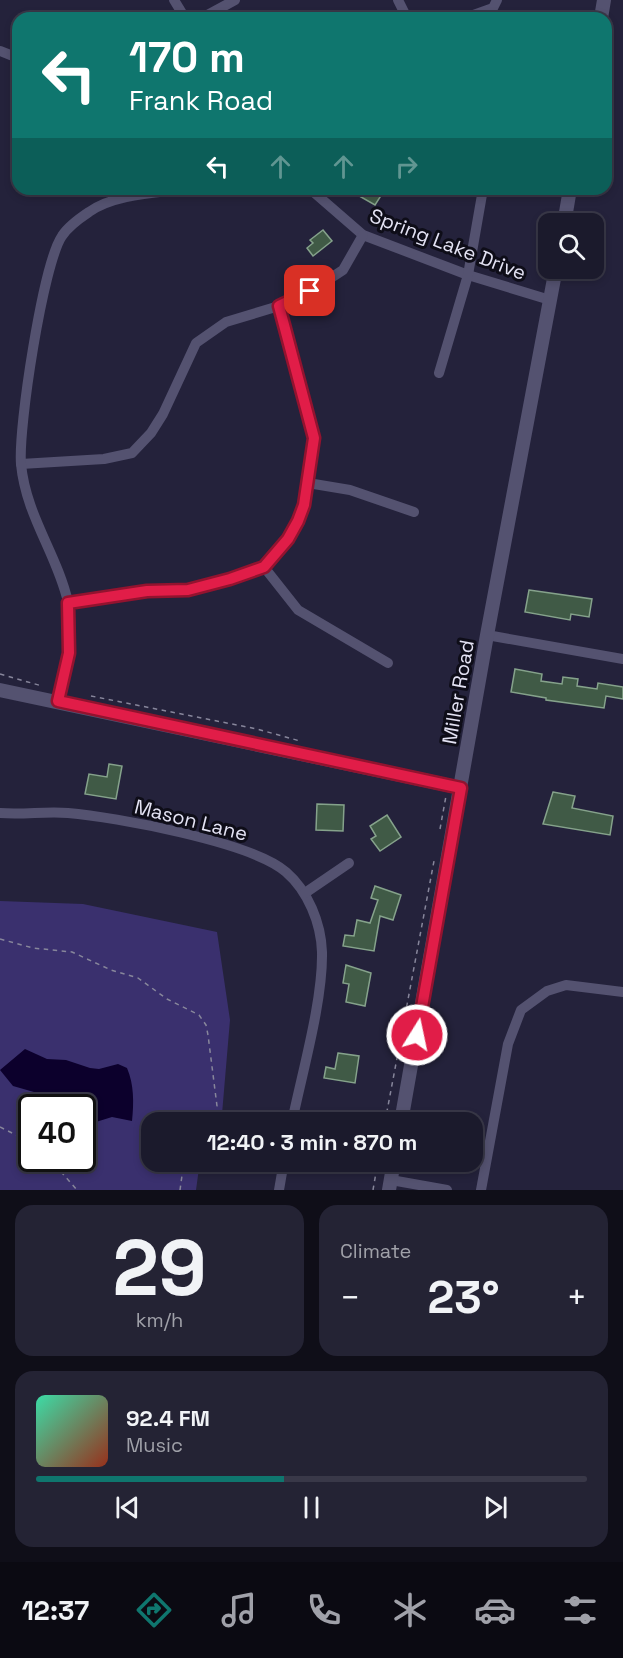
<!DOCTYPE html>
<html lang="en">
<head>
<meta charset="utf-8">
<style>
  body { margin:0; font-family:"Space Grotesk",sans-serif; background:#242334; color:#f1f3f6; height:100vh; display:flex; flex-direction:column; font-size:22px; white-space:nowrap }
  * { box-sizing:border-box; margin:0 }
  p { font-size:20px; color:#a0a1a9 }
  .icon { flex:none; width:33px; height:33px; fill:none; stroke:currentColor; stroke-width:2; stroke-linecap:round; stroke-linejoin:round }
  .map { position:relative; height:1190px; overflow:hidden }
  .panel { display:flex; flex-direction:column; gap:15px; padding:15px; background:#0f0e18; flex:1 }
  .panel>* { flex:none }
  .guide { position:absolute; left:12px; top:12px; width:600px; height:183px; border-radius:18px; box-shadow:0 3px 9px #0003,0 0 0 2px #393848; background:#0f766e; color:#fff; overflow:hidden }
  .buttons { position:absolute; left:538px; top:213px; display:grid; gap:12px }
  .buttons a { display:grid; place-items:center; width:66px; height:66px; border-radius:12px; background:#1b1a2c; box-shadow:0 3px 9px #0003,0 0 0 2px #393848; font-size:30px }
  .speed { position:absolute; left:18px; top:1094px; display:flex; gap:12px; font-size:30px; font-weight:700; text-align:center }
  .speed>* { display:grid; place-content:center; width:78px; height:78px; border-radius:50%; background:#1b1a2c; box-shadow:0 3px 9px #0003,0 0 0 2px #393848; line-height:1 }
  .speed .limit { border:3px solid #111; border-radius:9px; background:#fff; color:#111 }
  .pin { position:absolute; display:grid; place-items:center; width:51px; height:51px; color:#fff; margin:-26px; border-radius:12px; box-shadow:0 3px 9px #0006 }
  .me { position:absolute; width:66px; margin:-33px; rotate:10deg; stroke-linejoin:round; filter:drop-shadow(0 0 4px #0008) }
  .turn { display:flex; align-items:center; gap:21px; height:126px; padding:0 18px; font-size:27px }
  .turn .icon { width:78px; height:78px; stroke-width:2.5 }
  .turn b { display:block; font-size:42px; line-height:51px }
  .lanes { display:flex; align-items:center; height:57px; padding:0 18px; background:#0003; justify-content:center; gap:30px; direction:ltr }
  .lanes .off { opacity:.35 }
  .big { font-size:45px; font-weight:800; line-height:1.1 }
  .panel .tile { flex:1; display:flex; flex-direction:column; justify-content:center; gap:9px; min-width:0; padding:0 21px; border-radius:18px; background:#242334 }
  .panel .dial { align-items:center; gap:0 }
  .dial b { font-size:78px; line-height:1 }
  .song { display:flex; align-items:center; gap:18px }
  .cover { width:72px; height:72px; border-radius:9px; background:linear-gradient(135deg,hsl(160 70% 55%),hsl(10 70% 35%)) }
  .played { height:6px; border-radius:3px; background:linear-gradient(90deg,#0f766e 45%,#393848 45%) }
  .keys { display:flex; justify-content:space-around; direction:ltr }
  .heat { display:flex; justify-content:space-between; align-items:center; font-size:33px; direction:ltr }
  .panel .tiles { flex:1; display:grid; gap:15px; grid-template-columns:1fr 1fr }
  .tile:last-child { grid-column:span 2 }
  .trip { position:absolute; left:141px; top:1112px; width:342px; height:60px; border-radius:18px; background:#1b1a2c; box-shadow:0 3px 9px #0003,0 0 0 2px #393848; font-weight:800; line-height:60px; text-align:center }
  .dock { display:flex; height:96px; justify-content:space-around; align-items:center; background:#0b0a12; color:#a0a1a9 }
  .dock .icon { width:42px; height:42px }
  .dock .current { color:#0f766e }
  .dock b { font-size:27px; color:#f1f3f6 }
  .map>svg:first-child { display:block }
</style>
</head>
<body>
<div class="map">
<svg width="623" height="1190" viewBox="0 0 623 1190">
  <rect width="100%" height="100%" fill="#24223b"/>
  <!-- green -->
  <path fill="#3a306e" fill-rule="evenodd" d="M0,901L83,904L217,932L230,1020L222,1114L217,1122H152V1161H200L196,1190H0ZM32,1107H82V1158H32Z"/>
  <!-- water -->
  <path fill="#0c002c" d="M25,1049L47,1059L66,1060L90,1068L99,1069L118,1064L127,1068C134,1084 134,1103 132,1121L112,1117L83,1126L82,1107H45L34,1092L13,1086L0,1070Z"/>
  <!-- building -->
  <g fill="#405a46" stroke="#85a28b" stroke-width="1.5">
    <polygon points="347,189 373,189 382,194 375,205"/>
    <polygon points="323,230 332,241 313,256 307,248 313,243 310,240"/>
    <polygon points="529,590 592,599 589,617 571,614 570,620 525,612"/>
    <polygon points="515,669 542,674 541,681 562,684 563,677 578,679 577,686 597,689 598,683 623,687 623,699 606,696 604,708 546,700 546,698 511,692"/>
    <polygon points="109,764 122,766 116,799 85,794 89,774 107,777"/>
    <polygon points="553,792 575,796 572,808 613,816 610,835 543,824"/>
    <polygon points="317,804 344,805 343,831 316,830"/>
    <polygon points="387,815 401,837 380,851 371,839 376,836 370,826"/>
    <polygon points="375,886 401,895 393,920 380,916 374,951 343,946 345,935 354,936 357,920 370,923 378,900 371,898"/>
    <polygon points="346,965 371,973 365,1006 346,1002 349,984 343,983"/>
    <polygon points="338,1053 359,1056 355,1083 324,1078 326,1067 335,1069"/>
  </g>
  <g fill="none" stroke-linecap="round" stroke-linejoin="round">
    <!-- path -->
    <g stroke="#87869b" stroke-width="1.5" stroke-dasharray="4.5 4.5" stroke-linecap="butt">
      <polyline points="545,263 549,240"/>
      <polyline points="0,674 42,686"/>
      <polyline points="91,696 257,729 300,741"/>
      <polyline points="440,829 446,796"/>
      <polyline points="0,939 33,948 72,952 111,970 138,978 167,999 199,1015 206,1025 208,1035 217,1106 215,1115 209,1122"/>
      <polyline points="385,1122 434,861"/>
      <polyline points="0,1127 32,1143"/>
      <polyline points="49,1158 77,1190"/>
      <polyline points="180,1190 184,1161"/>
      <polyline points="373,1190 378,1161"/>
    </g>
    <!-- minor -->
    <g stroke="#545270" stroke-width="10">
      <polyline points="174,0 185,18"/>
      <polyline points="398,0 407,18"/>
      <polyline points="202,18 235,0"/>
      <polyline points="465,18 493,8 497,0"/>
      <polyline points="0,51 18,58"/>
      <polyline points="310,189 363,235 468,275 550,300"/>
      <polyline points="439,373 468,275 483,189"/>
      <polyline points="21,464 104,459 132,453 151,433 163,414 196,343 226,322 279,306 311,291 343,270 363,235"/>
      <polyline points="308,483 350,490 414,512"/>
      <polyline points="264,567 298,610 388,663"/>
      <polyline points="68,603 147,591 188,590 230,579 264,567 288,539 298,521 304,505 314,439 279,306"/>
      <polyline points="487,635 623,659"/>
      <path d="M58,701C66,670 75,635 68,602C57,554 26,516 21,464C18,428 43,264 62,236C67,228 80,218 89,212C114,194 156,193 186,189"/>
      <path d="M0,813C23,815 46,811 68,813C115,817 252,842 286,872C308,891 321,923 322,952C323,1001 302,1073 292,1122"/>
      <polyline points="305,893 349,863"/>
      <polyline points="391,1180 447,1190"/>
      <polyline points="279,1190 284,1161"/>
      <polyline points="481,1190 508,1044 521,1010 547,991 566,985 623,992"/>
    </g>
    <!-- tertiary -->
    <g stroke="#545270" stroke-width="14">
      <polyline points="601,18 604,0"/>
      <polyline points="564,224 570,189"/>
      <polyline points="0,690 461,788"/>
      <polyline points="401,1122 487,635 556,268"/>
      <polyline points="389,1190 394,1161"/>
    </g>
  </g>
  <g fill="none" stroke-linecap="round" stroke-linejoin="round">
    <!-- route casing -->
    <g stroke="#92132f" stroke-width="15">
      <polyline id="route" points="310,291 279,306 314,438 304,505 298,521 288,539 264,567 230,579 188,590 147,591 68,603 69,653 58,701 461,788 417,1035"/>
    </g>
    <!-- route -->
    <use href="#route" stroke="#e11d48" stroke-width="10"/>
  </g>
  <g text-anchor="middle" stroke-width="6" stroke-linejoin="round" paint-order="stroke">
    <!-- street labels -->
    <g font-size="20" fill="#e4e3f4" stroke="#0e0d18">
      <text transform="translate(448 244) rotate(21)" y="7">Spring Lake Drive</text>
      <text transform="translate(458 692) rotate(-80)" y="7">Miller Road</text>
      <text transform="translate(191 820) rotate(14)" y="7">Mason Lane</text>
    </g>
  </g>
</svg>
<div class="buttons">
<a><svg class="icon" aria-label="search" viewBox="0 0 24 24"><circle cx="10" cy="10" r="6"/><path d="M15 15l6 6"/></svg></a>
</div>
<div class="speed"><div class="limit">40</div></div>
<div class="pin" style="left:310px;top:291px;background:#d93025"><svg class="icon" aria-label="arrive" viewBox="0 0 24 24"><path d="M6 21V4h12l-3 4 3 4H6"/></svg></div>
<svg class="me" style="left:417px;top:1035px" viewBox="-20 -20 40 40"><circle r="17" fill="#e11d48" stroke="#fff" stroke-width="3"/><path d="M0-11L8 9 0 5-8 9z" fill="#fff"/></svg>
<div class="trip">12:40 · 3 min · 870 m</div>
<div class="guide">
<div class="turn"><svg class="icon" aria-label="left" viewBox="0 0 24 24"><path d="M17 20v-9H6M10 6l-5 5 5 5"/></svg><div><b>170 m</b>Frank Road</div></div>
<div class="lanes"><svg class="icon" aria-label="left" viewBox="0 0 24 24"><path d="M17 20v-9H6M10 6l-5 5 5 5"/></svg><svg class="icon off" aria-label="ahead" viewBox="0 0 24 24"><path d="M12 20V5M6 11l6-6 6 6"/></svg><svg class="icon off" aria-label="ahead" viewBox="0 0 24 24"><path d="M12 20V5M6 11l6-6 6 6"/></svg><svg class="icon off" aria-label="right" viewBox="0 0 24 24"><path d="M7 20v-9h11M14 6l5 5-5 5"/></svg></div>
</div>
</div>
<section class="panel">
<div class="tiles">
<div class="tile dial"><b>29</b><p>km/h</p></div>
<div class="tile"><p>Climate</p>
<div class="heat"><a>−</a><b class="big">23°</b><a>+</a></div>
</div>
<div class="tile">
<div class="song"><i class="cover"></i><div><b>92.4 FM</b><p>Music</p></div></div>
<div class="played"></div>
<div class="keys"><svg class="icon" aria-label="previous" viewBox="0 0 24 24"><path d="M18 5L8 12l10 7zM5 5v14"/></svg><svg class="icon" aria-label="pause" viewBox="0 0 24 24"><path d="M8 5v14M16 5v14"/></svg><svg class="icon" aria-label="next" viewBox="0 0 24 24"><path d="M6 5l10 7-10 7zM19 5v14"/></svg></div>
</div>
</div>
</section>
<nav class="dock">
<b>12:37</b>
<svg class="icon current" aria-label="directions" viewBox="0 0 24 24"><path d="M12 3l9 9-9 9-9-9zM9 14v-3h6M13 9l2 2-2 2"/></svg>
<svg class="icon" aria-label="music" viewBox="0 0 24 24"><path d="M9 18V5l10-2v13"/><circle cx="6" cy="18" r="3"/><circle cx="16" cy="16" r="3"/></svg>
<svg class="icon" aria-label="phone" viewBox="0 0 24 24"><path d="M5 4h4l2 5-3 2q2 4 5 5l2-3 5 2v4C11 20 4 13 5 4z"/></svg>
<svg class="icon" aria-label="climate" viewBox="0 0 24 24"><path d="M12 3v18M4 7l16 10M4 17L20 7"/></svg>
<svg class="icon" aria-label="car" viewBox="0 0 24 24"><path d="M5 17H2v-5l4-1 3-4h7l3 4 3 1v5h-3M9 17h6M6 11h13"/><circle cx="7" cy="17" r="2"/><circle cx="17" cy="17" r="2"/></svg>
<svg class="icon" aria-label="filters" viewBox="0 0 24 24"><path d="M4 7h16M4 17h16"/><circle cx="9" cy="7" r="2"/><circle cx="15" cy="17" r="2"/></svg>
</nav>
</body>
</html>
